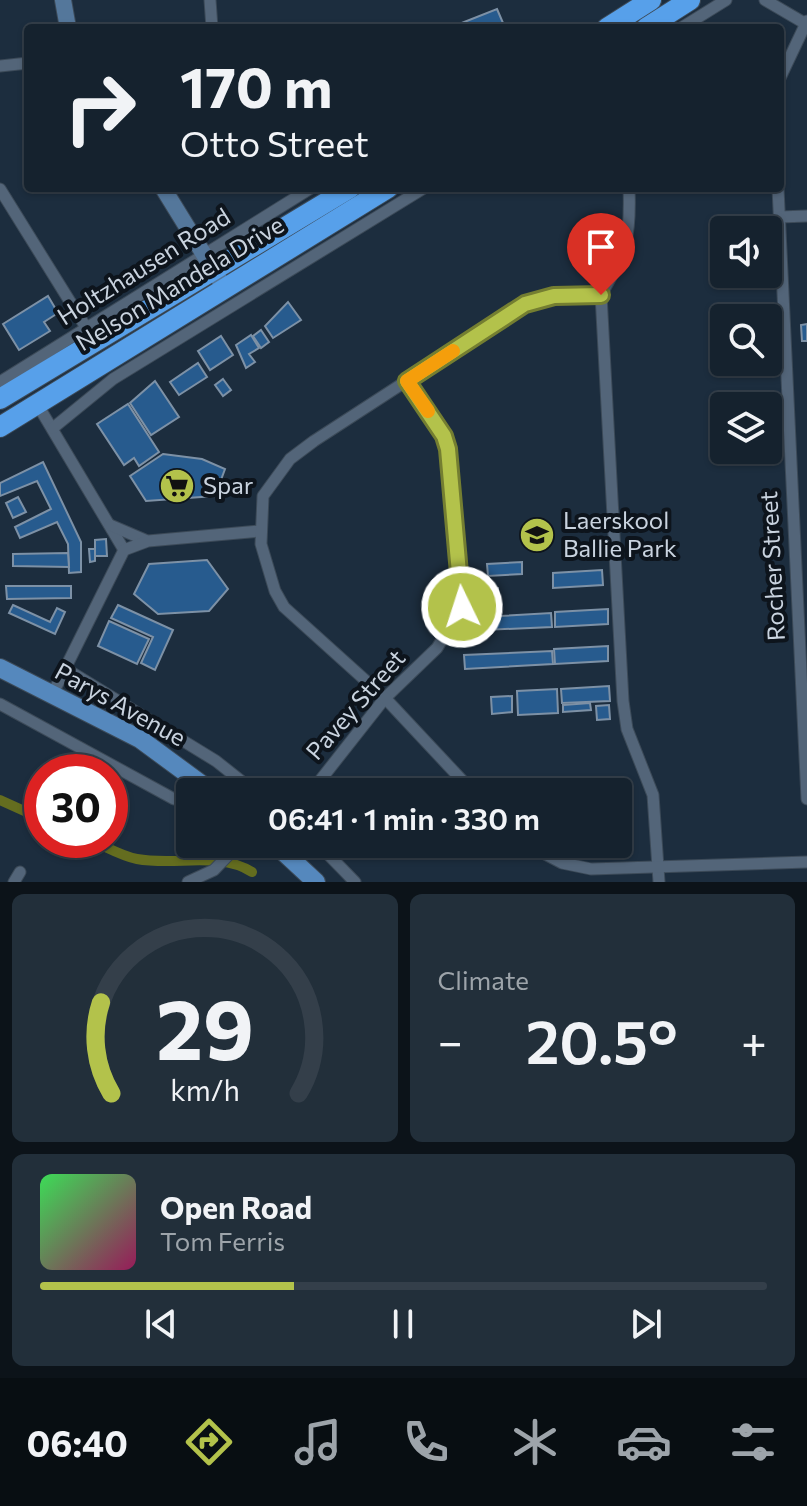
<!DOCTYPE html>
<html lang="en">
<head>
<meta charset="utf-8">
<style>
  body { margin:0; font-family:Commissioner,sans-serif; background:#222f3a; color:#f1f3f6; height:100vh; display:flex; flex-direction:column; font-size:30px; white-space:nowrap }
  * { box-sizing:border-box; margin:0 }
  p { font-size:26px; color:#9da4aa }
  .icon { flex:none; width:44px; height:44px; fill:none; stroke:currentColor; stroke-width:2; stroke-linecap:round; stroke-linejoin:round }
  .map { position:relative; height:882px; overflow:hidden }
  .panel { display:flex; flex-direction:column; gap:12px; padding:12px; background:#0c1319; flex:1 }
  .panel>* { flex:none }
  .banner { position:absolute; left:24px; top:24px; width:760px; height:168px; border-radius:8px; box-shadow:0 2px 6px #0004,0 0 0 2px #343f4a; background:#15222e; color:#f1f3f6; overflow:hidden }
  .buttons { position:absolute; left:710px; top:216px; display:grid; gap:16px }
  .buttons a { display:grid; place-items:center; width:72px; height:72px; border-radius:8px; background:#15222e; box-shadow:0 2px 6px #0004,0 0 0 2px #343f4a; font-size:40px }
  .speed { position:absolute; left:24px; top:754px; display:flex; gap:16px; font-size:40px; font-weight:700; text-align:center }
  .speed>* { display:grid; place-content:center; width:104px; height:104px; border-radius:50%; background:#15222e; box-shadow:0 2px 6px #0004,0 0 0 2px #343f4a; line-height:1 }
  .speed .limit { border:12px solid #d22; background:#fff; color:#111 }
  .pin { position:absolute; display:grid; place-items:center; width:68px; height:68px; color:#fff; margin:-82px -34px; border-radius:50% 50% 50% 0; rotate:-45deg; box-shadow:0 0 8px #0007 }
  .pin .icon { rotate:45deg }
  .me { position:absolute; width:88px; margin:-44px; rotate:356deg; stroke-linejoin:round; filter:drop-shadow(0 0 6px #0008) }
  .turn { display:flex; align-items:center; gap:28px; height:168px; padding:0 24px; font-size:36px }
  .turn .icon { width:104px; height:104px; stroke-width:2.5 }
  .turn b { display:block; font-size:56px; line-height:68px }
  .big { font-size:60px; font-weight:600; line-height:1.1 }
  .panel .widget { flex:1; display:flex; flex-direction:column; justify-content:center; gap:12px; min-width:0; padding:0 28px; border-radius:12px; background:#222f3a }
  .panel .dial { align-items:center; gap:0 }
  .dial svg { height:208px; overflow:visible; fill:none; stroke:#343f4a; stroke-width:7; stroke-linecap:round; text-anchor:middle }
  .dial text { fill:#f1f3f6; stroke:none }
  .song { display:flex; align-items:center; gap:24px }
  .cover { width:96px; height:96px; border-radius:12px; background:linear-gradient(135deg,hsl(130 70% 55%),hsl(330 70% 35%)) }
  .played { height:8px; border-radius:4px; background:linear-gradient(90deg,#b3c24b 35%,#343f4a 35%) }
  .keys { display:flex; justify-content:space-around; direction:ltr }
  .heat { display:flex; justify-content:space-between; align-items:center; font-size:44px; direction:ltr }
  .panel .tiles { flex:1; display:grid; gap:12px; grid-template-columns:1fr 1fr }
  .widget:last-child { grid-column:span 2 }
  .trip { position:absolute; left:176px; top:778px; width:456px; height:80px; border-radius:8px; background:#15222e; box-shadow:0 2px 6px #0004,0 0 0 2px #343f4a; font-weight:600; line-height:80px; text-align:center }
  .menu { display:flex; height:128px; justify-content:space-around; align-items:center; background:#080e12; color:#9da4aa }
  .menu .icon { width:56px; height:56px }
  .menu .on { color:#b3c24b }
  .menu b { font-size:36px; color:#f1f3f6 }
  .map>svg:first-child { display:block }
</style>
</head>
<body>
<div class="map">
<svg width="807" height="882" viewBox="0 0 807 882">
  <rect width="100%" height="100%" fill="#1c2d3e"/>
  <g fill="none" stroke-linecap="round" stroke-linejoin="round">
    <!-- canal -->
    <g stroke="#646d1f" stroke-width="10">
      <polyline points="0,800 42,819"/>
      <path d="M90,840C105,846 121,856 137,859C176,866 219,851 252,872"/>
    </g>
  </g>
  <!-- building -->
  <g fill="#275b8e" stroke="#7d91a6" stroke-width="2">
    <polygon points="497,9 503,23 488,28 449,28"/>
    <polygon points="48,296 58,313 44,322 50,331 19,350 3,324"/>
    <polygon points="288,302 301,320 273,338 265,326"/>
    <polygon points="807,324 807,341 802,341 801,325"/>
    <polygon points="261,330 269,342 261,348 253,336"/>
    <polygon points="251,335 259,348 249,354 255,362 246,368 236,345"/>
    <polygon points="221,336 233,355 210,370 198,351"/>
    <polygon points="198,363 207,377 179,395 170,382"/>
    <polygon points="223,379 231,390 223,396 215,385"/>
    <polygon points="155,381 179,417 151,435 130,403"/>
    <polygon points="128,404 159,452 139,466 134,458 124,465 97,424"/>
    <polygon points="163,454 202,459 225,469 215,496 146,501 130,476"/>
    <polygon points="43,462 81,542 81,572 69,573 68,544 57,522 20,538 15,527 51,509 37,481 0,496 0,483"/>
    <polygon points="18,497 26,512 13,518 6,503"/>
    <polygon points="106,539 107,556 95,556 95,540"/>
    <polygon points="89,549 95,549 95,561 90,562"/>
    <polygon points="68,553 69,567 13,566 13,554"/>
    <polygon points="207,560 228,589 209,611 158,614 134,594 149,564"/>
    <polygon points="522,562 522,574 488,576 487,564"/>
    <polygon points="602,570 603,585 553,588 553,573"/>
    <polygon points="6,586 71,586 71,598 7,599"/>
    <polygon points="498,588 499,601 479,603 478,590"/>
    <polygon points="13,605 50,622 57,608 65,612 55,634 9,613"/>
    <polygon points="118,605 173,630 155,670 141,663 153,637 111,618"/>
    <polygon points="608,609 608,624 555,627 555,612"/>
    <polygon points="551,613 552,627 484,630 483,617"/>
    <polygon points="109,621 149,639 137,664 98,646"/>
    <polygon points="608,646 608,661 555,664 554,649"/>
    <polygon points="552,651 553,664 465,669 464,655"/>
    <polygon points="609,686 610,701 562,703 561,689"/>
    <polygon points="557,689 558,713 518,715 517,691"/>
    <polygon points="512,696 512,712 492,714 491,697"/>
    <polygon points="590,703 591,710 563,712 563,705"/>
    <polygon points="609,705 610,719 597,720 596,706"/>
  </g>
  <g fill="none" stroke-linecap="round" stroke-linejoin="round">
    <!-- street casing -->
    <g stroke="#3c4a58" stroke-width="13">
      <g id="street">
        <polyline points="210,0 212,28"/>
        <polyline points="765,0 806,24"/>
        <polyline points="681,28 726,0"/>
        <polyline points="0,66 28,63"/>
        <polyline points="780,78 807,21"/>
        <path d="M629,188C631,239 626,251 601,295L623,701L627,729L653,795L659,882"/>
        <polyline points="778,188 807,799"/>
        <polyline points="0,189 87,329"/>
        <polyline points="780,217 807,216"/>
        <polyline points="0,382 311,188"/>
        <polyline points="36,402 124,550"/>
        <polyline points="53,428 113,379 424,188"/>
        <polyline points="110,525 145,540"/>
        <polyline points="66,669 216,761 255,792"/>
        <polyline points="53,693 124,550 148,541 260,531"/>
        <polyline points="0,704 174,799"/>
        <polyline points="311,792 385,698 437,648 462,607 448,449 444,436 407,381"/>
        <polyline points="473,792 385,698 284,607 275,591 261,544 263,496 290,459 314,441 525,304 554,296 601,295"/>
        <polyline points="318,844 355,882"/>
        <polyline points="526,844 562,863 591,869 807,862"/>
        <polyline points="14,882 20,872"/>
        <polyline points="188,882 214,870 239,844"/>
      </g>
    </g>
    <!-- secondary casing -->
    <g stroke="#3c4a58" stroke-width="18">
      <g id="secondary">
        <polyline points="63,0 68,28"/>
        <polyline points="163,188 224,287"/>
      </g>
    </g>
    <!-- primary casing -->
    <g stroke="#3c4a58" stroke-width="20">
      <g id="primary">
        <polyline points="0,668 140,739 212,792"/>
        <polyline points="275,844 316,882"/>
      </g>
    </g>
    <!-- highway casing -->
    <g stroke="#3c4a58" stroke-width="22">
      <g id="highway">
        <polyline points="607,28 651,0"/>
        <polyline points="646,28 690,0"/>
        <polyline points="0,399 350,188"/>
        <polyline points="0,427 388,188"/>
      </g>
    </g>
    <!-- street -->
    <use href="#street" stroke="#536579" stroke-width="11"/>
    <!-- secondary -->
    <use href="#secondary" stroke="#54779b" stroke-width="16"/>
    <!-- primary -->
    <use href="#primary" stroke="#5588bd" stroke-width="18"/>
    <!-- highway -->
    <use href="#highway" stroke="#57a0ea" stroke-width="20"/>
  </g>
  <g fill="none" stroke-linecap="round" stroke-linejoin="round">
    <!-- route casing -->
    <g stroke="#747e31" stroke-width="20">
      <polyline id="route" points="462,607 448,449 444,436 407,381 525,304 554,296 601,295"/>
    </g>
    <!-- route -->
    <use href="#route" stroke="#b3c24b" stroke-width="14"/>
    <!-- slow -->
    <polyline stroke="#f59e0b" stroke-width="14" points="428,411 407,381 453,351"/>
  </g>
  <!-- icons -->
  <defs>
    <g id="supermarket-disc" transform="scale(1.8)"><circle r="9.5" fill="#b3c24b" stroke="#0d141c"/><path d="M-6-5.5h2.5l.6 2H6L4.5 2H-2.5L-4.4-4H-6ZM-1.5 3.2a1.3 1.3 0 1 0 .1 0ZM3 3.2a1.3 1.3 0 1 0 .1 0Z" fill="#111"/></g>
    <g id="school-disc" transform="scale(1.8)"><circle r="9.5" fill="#b3c24b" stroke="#0d141c"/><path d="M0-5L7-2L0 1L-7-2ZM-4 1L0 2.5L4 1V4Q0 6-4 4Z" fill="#111"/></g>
  </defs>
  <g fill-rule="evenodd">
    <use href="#supermarket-disc" x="177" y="486"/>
    <use href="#school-disc" x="537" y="535"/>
  </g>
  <g text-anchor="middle" stroke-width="8" stroke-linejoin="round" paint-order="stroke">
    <!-- street labels -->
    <g font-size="24" fill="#c9d3df" stroke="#0d141c">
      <text transform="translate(144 267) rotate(-32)" y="8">Holtzhausen Road</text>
      <text transform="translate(180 284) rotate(-31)" y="8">Nelson Mandela Drive</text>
      <text transform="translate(773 566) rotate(-93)" y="8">Rocher Street</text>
      <text transform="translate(120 705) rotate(29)" y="8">Parys Avenue</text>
      <text transform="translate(356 705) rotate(-49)" y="8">Pavey Street</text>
    </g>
    <!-- poi labels -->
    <g font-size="24" fill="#c9d3df" stroke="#0d141c" text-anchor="start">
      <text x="203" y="494">Spar</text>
      <text x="563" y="529">Laerskool<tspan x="563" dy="28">Ballie Park</tspan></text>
    </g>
  </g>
</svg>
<div class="buttons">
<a><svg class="icon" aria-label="sound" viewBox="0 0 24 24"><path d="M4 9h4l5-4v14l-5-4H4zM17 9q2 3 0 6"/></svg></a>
<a><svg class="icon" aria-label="search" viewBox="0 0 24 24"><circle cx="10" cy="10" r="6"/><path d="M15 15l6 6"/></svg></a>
<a><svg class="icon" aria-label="layers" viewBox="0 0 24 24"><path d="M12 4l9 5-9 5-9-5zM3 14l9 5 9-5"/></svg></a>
</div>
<div class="speed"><div class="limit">30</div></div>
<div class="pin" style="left:601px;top:295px;background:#d93025"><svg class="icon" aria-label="arrive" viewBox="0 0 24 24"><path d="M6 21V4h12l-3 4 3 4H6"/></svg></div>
<svg class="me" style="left:462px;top:607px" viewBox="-20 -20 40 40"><circle r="17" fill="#b3c24b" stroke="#fff" stroke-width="3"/><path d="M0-11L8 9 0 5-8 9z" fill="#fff"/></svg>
<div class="trip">06:41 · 1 min · 330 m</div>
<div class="banner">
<div class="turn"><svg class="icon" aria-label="right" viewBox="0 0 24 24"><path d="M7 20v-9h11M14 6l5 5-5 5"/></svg><div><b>170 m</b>Otto Street</div></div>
</div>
</div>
<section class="panel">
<div class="tiles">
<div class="widget dial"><svg viewBox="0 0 100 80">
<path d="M14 69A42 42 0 1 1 86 69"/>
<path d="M14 69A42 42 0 0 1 10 34" stroke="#b3c24b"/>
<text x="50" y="56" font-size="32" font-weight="700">29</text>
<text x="50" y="72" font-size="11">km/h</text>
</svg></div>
<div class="widget"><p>Climate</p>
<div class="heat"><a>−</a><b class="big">20.5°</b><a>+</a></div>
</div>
<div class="widget">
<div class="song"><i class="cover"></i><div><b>Open Road</b><p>Tom Ferris</p></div></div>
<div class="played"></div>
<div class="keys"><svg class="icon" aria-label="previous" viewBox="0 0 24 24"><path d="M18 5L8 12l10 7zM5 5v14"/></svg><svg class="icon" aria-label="pause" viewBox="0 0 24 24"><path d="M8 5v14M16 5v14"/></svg><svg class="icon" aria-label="next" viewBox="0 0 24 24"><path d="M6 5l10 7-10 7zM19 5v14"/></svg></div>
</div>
</div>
</section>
<nav class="menu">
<b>06:40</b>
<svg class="icon on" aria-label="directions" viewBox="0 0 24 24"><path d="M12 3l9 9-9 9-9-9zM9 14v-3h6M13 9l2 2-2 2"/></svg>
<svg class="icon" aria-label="music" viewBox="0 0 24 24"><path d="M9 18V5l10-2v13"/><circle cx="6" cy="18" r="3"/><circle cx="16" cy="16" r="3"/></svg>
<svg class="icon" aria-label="phone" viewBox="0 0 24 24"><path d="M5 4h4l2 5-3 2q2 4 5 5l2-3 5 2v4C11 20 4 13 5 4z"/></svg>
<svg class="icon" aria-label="climate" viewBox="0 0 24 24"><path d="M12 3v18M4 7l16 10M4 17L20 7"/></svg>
<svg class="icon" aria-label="car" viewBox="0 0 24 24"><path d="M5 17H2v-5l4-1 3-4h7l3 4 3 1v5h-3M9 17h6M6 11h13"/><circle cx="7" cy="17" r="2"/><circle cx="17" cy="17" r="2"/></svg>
<svg class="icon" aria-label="filters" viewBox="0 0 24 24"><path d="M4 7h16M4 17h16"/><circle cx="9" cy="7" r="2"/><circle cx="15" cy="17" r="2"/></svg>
</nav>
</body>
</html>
